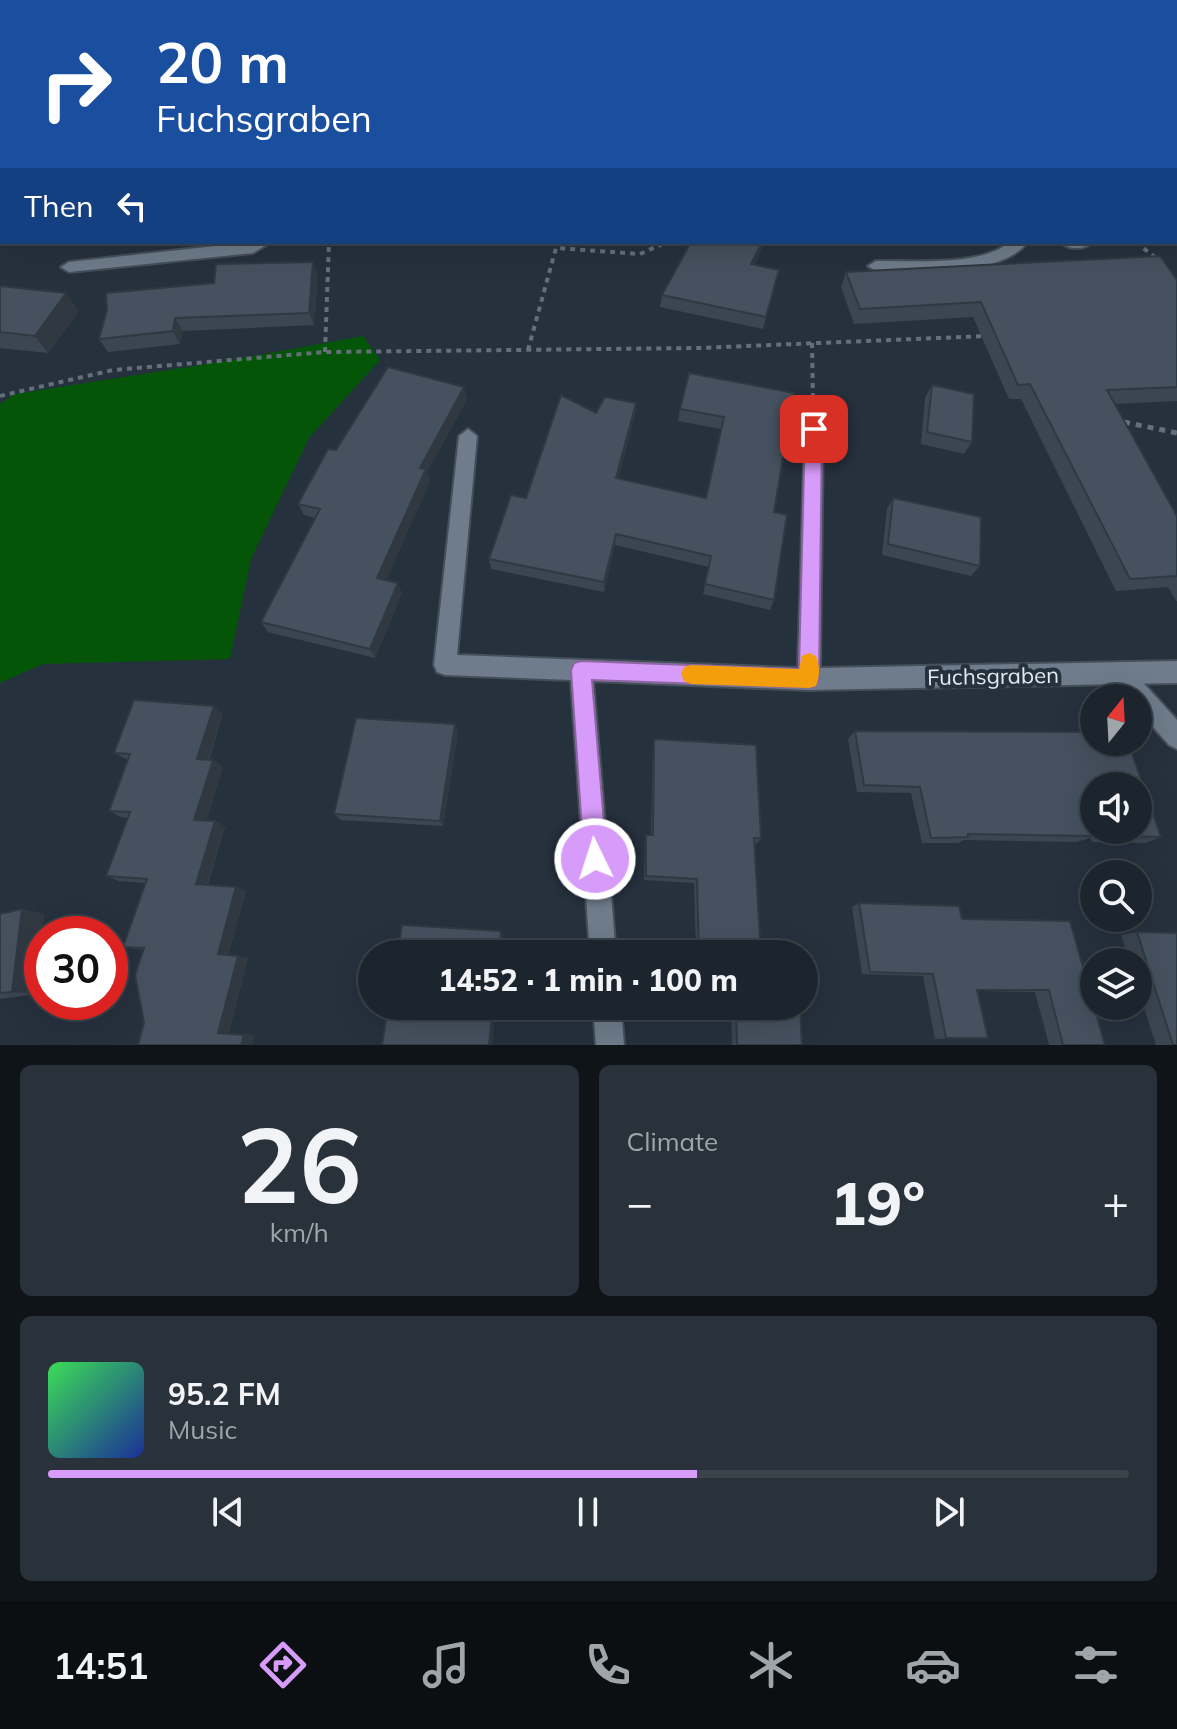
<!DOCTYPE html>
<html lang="en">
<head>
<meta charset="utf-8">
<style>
  body { margin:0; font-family:Mulish,sans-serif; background:#29313a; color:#f1f3f6; height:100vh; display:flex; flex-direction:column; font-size:30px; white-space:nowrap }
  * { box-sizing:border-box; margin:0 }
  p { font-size:26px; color:#a0a5aa }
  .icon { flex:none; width:44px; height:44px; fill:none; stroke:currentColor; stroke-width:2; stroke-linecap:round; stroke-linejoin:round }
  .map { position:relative; height:1045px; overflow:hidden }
  .sheet { display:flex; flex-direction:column; gap:20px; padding:20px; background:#0f1419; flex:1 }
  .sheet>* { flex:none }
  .hud { position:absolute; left:0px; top:0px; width:1178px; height:244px; box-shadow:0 8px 32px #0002,0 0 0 2px #3a424a; background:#1a4fa0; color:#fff; overflow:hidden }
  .needle { width:52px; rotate:18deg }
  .controls { position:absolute; left:1080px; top:684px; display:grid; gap:16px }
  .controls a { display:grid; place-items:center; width:72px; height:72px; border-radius:50%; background:#1c252e; box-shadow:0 8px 32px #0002,0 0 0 2px #3a424a; font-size:40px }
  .speed { position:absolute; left:24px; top:916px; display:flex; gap:16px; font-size:40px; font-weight:700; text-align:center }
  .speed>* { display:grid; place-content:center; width:104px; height:104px; border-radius:50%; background:#1c252e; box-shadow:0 8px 32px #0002,0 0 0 2px #3a424a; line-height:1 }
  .speed .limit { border:12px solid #d22; background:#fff; color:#111 }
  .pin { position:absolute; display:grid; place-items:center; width:68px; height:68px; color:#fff; margin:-34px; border-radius:16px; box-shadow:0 4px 12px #0006 }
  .me { position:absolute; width:88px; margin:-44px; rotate:356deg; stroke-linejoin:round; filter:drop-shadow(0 0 6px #0008) }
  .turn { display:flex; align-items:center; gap:28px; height:168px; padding:0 24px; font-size:36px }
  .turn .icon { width:104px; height:104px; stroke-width:2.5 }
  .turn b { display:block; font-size:56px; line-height:68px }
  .then { display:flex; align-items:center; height:76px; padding:0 24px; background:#0003; gap:16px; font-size:30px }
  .big { font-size:60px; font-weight:800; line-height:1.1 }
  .sheet .tile { flex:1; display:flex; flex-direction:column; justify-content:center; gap:12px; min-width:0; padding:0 28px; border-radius:12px; background:#29313a }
  .sheet .dial { align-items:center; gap:0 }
  .dial b { font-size:104px; line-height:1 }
  .song { display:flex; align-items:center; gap:24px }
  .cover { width:96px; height:96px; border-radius:12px; background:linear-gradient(135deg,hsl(130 70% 55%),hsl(230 70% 35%)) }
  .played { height:8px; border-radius:4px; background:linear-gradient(90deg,#d79bf9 60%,#3a424a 60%) }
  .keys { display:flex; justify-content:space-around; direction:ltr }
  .heat { display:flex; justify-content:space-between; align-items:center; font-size:44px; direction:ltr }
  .sheet .tiles { flex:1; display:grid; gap:20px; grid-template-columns:1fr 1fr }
  .tile:last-child { grid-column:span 2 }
  .trip { position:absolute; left:358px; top:940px; width:460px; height:80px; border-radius:40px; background:#1c252e; box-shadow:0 8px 32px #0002,0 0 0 2px #3a424a; font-weight:800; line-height:80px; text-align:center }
  .dock { display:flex; height:128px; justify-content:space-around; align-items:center; background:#0b0f12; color:#a0a5aa }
  .dock .icon { width:56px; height:56px }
  .dock .current { color:#d79bf9 }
  .dock b { font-size:36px; color:#f1f3f6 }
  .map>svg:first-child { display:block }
</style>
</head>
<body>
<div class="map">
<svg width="1177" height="1045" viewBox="0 0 1177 1045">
  <rect width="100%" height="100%" fill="#26313e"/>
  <!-- green -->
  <polygon fill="#045507" points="363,336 380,360 309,438 251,559 230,659 43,664 0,683 0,404 15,394 226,361"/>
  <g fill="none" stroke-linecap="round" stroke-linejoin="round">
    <!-- service casing -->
    <g stroke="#454f5a" stroke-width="4">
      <g id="service">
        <polygon points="1157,0 1169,0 1156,2"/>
        <polygon points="252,242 271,242 253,253 69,272 61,267 69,262"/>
        <path d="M1010,242H1028C999,278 918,271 876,271L868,266L876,261C914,260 980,267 1010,242Z"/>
        <path d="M1061,242H1092C1086,250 1067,250 1061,242Z"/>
        <polygon points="1120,662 1128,666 1177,720 1177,749 1169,745 1138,710 1138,698 1127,698 1109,673 1112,666"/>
      </g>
    </g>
    <!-- minor casing -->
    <g stroke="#454f5a" stroke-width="4">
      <g id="minor">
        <polygon points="0,3 2,3 0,13"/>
        <rect x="0" y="105" width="2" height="8"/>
        <polygon points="814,422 823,429 820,668 1177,661 1177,683 809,690 593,681 616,954 590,954 571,680 445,675 437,672 434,665 459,436 468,429 477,436 457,655 798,668 805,429"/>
        <polygon points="593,1006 621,1006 624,1045 596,1045"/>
      </g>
    </g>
    <!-- path-far1 -->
    <g stroke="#656f7a" stroke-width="4" stroke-dasharray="5 5" stroke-linecap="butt">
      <polyline points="1136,242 1158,260"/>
      <polyline points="812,343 813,402"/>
      <polyline points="528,350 556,248 640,254 667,242"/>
      <polyline points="325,352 329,242"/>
      <polyline points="0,396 113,370 325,352 699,348 987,336"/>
    </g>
    <!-- path -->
    <polyline stroke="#656f7a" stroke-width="5" stroke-dasharray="6 6" stroke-linecap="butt" points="1124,422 1177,433"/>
    <!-- service -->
    <use href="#service" fill="#6e7c8b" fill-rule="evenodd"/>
    <!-- minor -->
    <use href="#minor" fill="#6e7c8b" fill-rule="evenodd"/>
  </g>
  <!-- wall -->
  <g fill="#3b4652">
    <polygon points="214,0 989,0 998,2 224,2"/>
    <rect x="0" y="128" width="2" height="46"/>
    <polygon points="765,242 754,265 779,270 763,329 660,307 662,295"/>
    <polygon points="846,272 1177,280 1177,401 1114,404 1177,516 1177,601 1176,601 1168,587 1116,591 1021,399 1009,399 973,317 854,324 841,287"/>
    <polygon points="318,275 314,325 183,331 180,344 108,352 99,339"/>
    <polygon points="0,286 79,311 48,353 0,348"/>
    <polygon points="932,385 972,442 964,454 921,444 925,398"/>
    <polygon points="794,393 774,512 774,600 770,610 703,594 709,567 615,545 604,592 491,569 489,559 526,498 596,413 636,403 635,415 618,479 706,498 721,429 678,421 680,409"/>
    <polygon points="467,399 427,472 430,481 386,580 402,593 375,658 268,632 261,622 315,518 304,515 298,504 336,450"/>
    <polygon points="893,498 980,566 971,576 882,555 887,509"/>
    <polygon points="223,714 209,760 213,760 223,767 206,821 215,821 225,827 208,884 246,891 228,955 248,958 229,1033 254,1035 252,1045 138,1045 144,1023 143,950 123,947 145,883 119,881 106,876 128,818 121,817 109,811 128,760 114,753"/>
    <polygon points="455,724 458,732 443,826 341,820 334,814"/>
    <polygon points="855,731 1161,837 1146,843 1092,842 1090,838 1077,842 964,840 958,843 922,843 911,793 857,792 848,739"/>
    <polygon points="654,739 761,838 756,844 755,844 761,954 696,954 694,883 644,880 645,840 646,835 651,835 653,747"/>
    <polygon points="859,903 962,919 1070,921 1105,1045 1049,1045 1035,992 978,991 988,1038 935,1039 923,976 862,974 852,907"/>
    <polygon points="22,909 44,914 36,994 0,999 0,914"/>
    <polygon points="1137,932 1177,1045 1156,1045 1138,989 1138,962 1130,962 1121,935"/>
    <polygon points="719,1006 800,1006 802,1045 732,1045 731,1007"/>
  </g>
  <!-- shaded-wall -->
  <g fill="#303942">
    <polygon points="762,242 765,242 749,277 751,264"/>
    <polygon points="313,262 318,275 314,325 309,313"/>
    <polygon points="66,293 79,311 48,353 35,336"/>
    <polygon points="175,318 183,331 180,344 173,331"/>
    <polygon points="464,387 467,399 427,472 430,481 382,589 377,578 420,468"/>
    <polygon points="636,403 635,415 616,490 616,478"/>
    <polygon points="616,534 615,545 604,592 604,582"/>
    <polygon points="398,583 402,593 375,658 370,649"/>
    <polygon points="214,706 223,714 206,766 197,759"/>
    <polygon points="455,724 458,732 443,826 440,821"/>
    <polygon points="213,760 223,767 205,826 194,820"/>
    <polygon points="215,821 225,827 206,888 196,884"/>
    <polygon points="236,887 246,891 228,957 218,954"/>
    <polygon points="22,909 44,914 36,994 12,992"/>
    <polygon points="501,931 504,934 502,954 499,954"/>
    <polygon points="238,956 248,958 229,1033 218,1033"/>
    <polygon points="493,1006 496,1006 492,1045 489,1045"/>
    <polygon points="244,1035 254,1035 252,1045 241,1045"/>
  </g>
  <!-- building -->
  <g fill="#45515f" stroke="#303942" stroke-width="2" fill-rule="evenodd">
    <polygon points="247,0 518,0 516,2 244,2"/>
    <polygon points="560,0 989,0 998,2 571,2"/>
    <polygon points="1029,0 1153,0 1153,2 1028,2"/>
    <rect x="1176" y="33" width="1" height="86"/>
    <rect x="0" y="128" width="2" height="33"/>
    <polygon points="691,242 762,242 751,264 779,270 766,317 662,295"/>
    <polygon points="1160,256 1177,280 1177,387 1107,390 1177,516 1177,576 1130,579 1030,384 1018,385 981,302 860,309 846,272"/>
    <polygon points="313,262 309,313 175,318 173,331 99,339 107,310 106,293 214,283 216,264"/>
    <polygon points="0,286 66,293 35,336 0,332"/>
    <polygon points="388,367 464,387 420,468 426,469 377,578 398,583 370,649 261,622 320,509 298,504 328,449 336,450"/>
    <polygon points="689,373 794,393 774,512 787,515 774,600 705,584 711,556 616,534 604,582 489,559 511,495 526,498 561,395 596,413 605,397 636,403 616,478 706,498 724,417 680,409"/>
    <polygon points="932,385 974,394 972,442 927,432"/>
    <polygon points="893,498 981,517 980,566 888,544"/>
    <polygon points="134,700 214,706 197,759 213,760 194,820 215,821 196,884 236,887 218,954 238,956 218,1033 244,1035 241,1045 138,1045 144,1023 135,975 144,948 123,947 147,879 106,876 130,812 109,811 130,754 114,753"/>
    <polygon points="356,718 455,724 440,821 334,814"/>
    <path d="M855,731L1094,732V742H1128L1161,837L1105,836L1104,832L1090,836L968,834V837L931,838L920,787L864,785ZM1094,786H1138V830H1094Z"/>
    <polygon points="654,739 756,745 761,838 754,838 761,954 699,954 697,879 646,876 646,835 653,835"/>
    <polygon points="859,903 959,906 962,919 1070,921 1105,1045 1063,1045 1049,990 977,990 988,1038 946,1038 933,974 870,972"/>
    <polygon points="22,909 12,992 0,993 0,914"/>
    <polygon points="402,925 501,931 499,954 397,954"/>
    <polygon points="1137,932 1177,933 1177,1045 1173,1045"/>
    <polygon points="388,1006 493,1006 489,1045 382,1045"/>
    <polygon points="736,1006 800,1006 802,1045 737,1045"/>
  </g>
  <!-- route -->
  <polygon fill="#d79bf9" stroke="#8c65a2" stroke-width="2" points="814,423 822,429 819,679 816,686 809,688 592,680 607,859 604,868 595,871 587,868 584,859 571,670 574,663 581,661 799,669 805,429"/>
  <!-- slow -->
  <path fill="#f59e0b" d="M809,653L816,656C820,666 820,676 816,686L809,688L691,684L684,681L681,674L684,667L691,665L799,669L802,656Z"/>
  <g text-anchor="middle" stroke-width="8" stroke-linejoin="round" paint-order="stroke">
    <!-- street labels -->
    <g font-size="22" fill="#e0e8f0" stroke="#26313e">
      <text transform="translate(993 676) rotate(-1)" y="8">Fuchsgraben</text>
    </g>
  </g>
</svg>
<div class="controls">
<a><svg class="needle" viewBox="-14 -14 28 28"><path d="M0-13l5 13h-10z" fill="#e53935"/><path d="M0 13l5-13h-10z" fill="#a0a5aa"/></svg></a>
<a><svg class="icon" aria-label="sound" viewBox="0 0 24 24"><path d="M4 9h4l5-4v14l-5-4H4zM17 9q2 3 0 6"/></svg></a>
<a><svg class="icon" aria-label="search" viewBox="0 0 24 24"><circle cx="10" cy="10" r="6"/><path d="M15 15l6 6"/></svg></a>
<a><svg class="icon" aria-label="layers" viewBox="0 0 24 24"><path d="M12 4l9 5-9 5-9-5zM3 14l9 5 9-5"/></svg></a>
</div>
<div class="speed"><div class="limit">30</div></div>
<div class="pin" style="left:814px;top:429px;background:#d93025"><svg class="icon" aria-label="arrive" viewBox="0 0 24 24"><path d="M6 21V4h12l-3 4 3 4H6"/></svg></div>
<svg class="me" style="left:595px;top:859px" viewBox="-20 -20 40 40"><circle r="17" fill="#d79bf9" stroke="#fff" stroke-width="3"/><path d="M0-11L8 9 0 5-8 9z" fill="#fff"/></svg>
<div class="trip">14:52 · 1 min · 100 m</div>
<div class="hud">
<div class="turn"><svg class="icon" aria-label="right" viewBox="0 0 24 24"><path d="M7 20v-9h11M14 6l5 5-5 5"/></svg><div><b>20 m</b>Fuchsgraben</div></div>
<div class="then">Then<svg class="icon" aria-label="left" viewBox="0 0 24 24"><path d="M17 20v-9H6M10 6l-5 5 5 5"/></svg></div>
</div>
</div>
<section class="sheet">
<div class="tiles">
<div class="tile dial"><b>26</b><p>km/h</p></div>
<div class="tile"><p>Climate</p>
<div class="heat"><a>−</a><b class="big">19°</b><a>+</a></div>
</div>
<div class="tile">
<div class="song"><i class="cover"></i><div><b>95.2 FM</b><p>Music</p></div></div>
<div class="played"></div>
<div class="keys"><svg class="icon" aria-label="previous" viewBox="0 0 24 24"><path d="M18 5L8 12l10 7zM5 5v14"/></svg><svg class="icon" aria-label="pause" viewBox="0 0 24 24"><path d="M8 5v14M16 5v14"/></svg><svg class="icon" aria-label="next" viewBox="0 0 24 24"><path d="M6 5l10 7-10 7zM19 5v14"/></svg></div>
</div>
</div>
</section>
<nav class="dock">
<b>14:51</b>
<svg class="icon current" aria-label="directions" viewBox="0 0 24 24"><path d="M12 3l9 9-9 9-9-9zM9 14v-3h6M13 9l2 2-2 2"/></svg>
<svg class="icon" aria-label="music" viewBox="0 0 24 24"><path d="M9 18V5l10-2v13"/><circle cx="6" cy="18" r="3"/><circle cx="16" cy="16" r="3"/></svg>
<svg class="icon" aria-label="phone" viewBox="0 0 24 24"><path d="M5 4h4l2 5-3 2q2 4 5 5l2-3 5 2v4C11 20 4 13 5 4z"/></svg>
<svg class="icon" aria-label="climate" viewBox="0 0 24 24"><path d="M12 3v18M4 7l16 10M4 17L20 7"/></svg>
<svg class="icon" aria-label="car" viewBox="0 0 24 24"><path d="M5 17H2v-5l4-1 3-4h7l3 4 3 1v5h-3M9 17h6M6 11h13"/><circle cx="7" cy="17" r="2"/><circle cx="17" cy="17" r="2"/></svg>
<svg class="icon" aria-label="filters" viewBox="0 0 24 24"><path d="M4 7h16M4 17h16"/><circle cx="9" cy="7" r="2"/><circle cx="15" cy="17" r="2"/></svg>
</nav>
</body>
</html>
